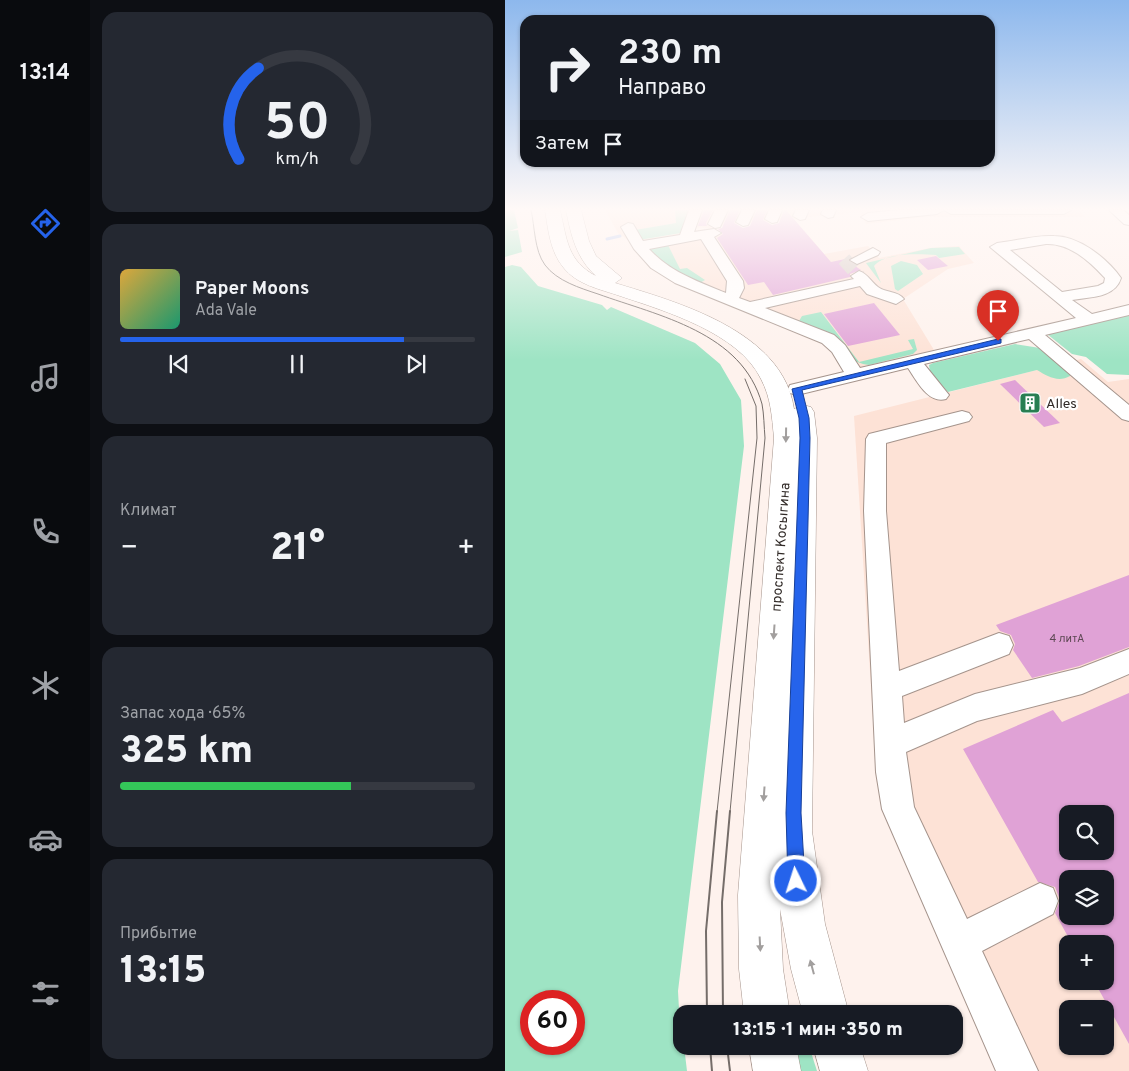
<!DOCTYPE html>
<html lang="ru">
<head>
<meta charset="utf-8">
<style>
  body { margin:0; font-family:Overpass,sans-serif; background:#242831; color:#f1f3f6; height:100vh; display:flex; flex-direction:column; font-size:19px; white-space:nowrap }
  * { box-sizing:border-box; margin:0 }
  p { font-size:16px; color:#9ea1a6 }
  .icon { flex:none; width:28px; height:28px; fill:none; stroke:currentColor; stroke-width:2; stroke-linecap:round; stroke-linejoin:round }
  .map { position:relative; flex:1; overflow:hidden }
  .drawer { display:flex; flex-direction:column; gap:12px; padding:12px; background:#0d0f14; width:415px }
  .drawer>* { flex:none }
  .guide { position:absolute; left:15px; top:15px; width:475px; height:152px; border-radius:15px; box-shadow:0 1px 4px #0004; background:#171b24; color:#f1f3f6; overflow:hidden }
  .fabs { position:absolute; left:554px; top:805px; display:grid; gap:10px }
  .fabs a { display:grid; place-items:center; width:55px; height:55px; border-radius:10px; background:#171b24; box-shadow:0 1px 4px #0004; font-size:25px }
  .speed { position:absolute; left:15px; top:990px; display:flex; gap:10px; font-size:25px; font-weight:700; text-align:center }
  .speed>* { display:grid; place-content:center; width:65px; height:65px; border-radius:50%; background:#171b24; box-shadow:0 1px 4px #0004; line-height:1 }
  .speed .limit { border:8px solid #d22; background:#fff; color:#111 }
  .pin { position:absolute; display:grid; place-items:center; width:42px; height:42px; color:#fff; margin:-51px -21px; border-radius:50% 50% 50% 0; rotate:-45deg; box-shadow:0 0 5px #0007 }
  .pin .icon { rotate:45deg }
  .me { position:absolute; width:55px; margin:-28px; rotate:356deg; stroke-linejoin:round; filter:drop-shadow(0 0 4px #0008) }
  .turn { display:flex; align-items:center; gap:18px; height:105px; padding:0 15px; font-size:22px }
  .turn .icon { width:65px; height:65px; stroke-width:2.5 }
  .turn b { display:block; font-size:35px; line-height:42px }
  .then { display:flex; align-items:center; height:48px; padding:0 15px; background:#0003; gap:10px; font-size:19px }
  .big { font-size:38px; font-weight:800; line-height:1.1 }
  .drawer .card { flex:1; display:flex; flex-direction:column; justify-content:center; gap:8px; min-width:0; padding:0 18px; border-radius:15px; background:#242831 }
  .drawer .dial { align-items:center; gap:0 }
  .dial svg { height:130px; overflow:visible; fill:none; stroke:#363941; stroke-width:7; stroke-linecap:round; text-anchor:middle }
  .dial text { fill:#f1f3f6; stroke:none }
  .song { display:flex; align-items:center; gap:15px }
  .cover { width:60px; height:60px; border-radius:8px; background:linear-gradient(135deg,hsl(40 70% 55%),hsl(160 70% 35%)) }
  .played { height:5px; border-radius:2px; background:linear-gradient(90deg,#2563eb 80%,#363941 80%) }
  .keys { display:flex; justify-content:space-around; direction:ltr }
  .heat { display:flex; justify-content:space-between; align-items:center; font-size:28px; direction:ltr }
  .charge { height:8px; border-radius:4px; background:linear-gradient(90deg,#34c759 65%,#363941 0) }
  .trip { position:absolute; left:168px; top:1005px; width:290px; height:50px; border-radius:15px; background:#171b24; box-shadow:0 1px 4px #0004; font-weight:800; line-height:50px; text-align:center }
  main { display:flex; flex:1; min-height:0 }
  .tabs { display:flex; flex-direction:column; width:90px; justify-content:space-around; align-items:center; background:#090b0e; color:#9ea1a6 }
  .tabs .icon { width:35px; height:35px }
  .tabs .current { color:#2563eb }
  .tabs b { font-size:22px; color:#f1f3f6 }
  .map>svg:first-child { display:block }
</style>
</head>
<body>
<main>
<nav class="tabs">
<b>13:14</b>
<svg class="icon current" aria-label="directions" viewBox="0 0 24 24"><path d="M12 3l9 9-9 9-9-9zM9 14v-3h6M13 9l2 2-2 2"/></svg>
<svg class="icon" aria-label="music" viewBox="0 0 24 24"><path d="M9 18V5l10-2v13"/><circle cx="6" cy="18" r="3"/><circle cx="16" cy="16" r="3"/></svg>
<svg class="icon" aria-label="phone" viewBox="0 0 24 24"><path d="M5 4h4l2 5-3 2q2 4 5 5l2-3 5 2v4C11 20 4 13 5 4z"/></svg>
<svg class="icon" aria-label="climate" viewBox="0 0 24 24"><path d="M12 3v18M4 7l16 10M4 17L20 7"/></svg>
<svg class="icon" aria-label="car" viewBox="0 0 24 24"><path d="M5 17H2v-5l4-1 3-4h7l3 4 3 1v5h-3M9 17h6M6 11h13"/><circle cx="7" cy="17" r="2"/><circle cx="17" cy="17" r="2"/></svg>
<svg class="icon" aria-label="filters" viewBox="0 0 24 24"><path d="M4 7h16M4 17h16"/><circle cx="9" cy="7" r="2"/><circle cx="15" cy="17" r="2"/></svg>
</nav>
<section class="drawer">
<div class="card dial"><svg viewBox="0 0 100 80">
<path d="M14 69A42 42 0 1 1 86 69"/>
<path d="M14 69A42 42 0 0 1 26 13" stroke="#2563eb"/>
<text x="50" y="56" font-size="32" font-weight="700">50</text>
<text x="50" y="72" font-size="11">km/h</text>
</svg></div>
<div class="card">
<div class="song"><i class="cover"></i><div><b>Paper Moons</b><p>Ada Vale</p></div></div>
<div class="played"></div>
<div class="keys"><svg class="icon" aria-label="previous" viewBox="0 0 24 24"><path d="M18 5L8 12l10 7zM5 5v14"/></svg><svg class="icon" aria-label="pause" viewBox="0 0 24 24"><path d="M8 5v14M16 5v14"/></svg><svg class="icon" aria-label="next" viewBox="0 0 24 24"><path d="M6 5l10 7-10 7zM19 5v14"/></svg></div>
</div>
<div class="card"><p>Климат</p>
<div class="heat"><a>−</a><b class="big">21°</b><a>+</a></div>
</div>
<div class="card"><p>Запас хода · 65%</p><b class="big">325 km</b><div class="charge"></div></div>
<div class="card"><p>Прибытие</p><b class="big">13:15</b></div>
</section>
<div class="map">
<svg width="624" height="1071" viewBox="0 0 624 1071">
  <rect width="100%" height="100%" fill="#fef2ed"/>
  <!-- built -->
  <g fill="#fde2d6" fill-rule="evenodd">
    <polygon points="100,210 170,210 171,223 130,230 126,242 113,233"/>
    <polygon points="185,210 574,210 580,217 421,217 361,224 355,212 206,227 210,235 255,227 266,241 303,235 319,254 363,246 374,258 425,248 454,246 469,263 443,269 398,299 429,350 355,368 339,348 177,279 134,240 205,228 178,227"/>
    <path d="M576,359L603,382L624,379V1071H498L372,783L349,416ZM562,814H600V851H562ZM562,879H600V916H562ZM562,944H600V981H562ZM562,1009H600V1046H562Z"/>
  </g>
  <!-- green -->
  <g fill="#9ee4c4" fill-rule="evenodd">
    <polygon points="0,210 9,210 13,228 4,231 13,230 17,252 0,257"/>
    <polygon points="170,210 185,210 176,233 134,240 130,230 171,223"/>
    <polygon points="163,245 175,269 182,268 200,280 193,284 167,272 145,251 146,248"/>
    <path d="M454,247L460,254L434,258L431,255C414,254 381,252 369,266L376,283L361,263L426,248Z"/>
    <polygon points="396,261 412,265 418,274 393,291 390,289 386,266"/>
    <path d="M7,265L16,267L33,286L97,305L102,310L106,307L190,343L215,364L236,400L239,446L173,991L176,1046H179L182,1071H0V267ZM26,1001H69V1044H26Z"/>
    <polygon points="316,312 354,362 408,349 403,340 409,339 412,350 408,354 364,365 358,364 350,361 337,345 294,321 297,316"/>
    <polygon points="624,315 624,375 602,374 581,357 567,354 542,334"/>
    <path d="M510,344L535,348L565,373V376C553,383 542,376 532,370L443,392L425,372L424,365L428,363Z"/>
    <polygon points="305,1049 312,1071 295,1071 291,1056"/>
  </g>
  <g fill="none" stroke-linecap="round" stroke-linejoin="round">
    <!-- stream -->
    <polyline stroke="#a6bff4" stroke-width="3" points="102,239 115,236"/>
  </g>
  <!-- building -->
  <g fill="#e0a2d6" fill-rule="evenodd">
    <polygon points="199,210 208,210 201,223 202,226 193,226"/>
    <polygon points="225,210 235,210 229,223 238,228 245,226 252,210 262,210 258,220 267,225 274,223 279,210 281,210 326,262 345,258 344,262 356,270 345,274 345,277 268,295 259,282 243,285 212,238 218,234 213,229 217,228"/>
    <polygon points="431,256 443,266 423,270 412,260"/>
    <polygon points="369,303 395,335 343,346 319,314"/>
    <polygon points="510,380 555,423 539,427 495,384"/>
    <polygon points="624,575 624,647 574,666 527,678 508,650 510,644 506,635 495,631 491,625"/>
    <path d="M624,693V1044L589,981H600V944H567L550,913L555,900L550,887L533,882L458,749L548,710L557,722ZM562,814H600V851H562ZM562,879H600V916H562Z"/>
  </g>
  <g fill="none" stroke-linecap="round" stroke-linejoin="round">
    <!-- minor-tunnel -->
    <polyline stroke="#d5cac5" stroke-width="14" stroke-dasharray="14 8" stroke-linecap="butt" points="339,259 354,276"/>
    <!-- minor casing -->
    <g stroke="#a5948c" stroke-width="2">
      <g id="minor">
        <path d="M184,210H197L189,232L209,229L216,233L209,237L238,281L239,288L234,298L245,302L349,279L346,276L354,271C363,274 366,282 373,287C381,293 393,291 399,299L391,304L362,294L355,286L260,308L329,335L340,345L355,368L571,318L485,247L492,243C511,241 530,235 549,236C574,236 602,258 616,278C610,298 585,297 567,300L587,314L624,305V315L540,335L624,405V421L617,419L524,339L419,364L444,395L441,399C423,404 412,381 403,368L292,395L285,393L283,389L285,385L339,372L327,352L317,343L170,283L146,268L129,249L116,227L123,223L128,224L138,241L175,235ZM196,239L222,281L221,293C192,281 165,272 144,249ZM541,244C564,243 583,260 598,276L600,278L599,283L593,286L557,292L505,250Z"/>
        <polygon points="210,210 223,210 215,227 210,228 203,224"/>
        <polygon points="237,210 250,210 243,225 238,226 231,222"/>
        <polygon points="264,210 277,210 272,222 267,223 260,219"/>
        <polygon points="291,210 304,210 300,219 295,220 288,216"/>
        <polygon points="318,210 331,210 328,217 323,218 316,214"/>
        <polygon points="394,210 439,210 432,214 363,221 356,217 363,213"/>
        <polygon points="439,210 566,210 559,214 446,214"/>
        <polygon points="604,210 618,210 624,215 624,225 619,224"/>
        <polygon points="368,248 375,252 373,255 352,264 345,260"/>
        <polygon points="457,411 464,413 467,417 464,421 381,443 381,511 394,671 494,633 504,636 508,645 504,654 397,696 399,723 470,694 575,668 624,649 624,674 577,694 472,721 401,752 409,807 462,919 535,883 548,888 553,901 548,914 477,951 533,1071 491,1071 377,809 371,772 359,511 361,439 364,434"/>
      </g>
    </g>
    <!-- major casing -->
    <g stroke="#a5948c" stroke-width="1">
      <g id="major">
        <path d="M40,210H55C62,239 62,261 91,276C71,258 66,235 61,210H76L84,241L91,256L117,278L110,283C172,302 278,331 289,409L298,405L306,407L309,412L312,438L307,831L320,924L344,1014H298L286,969L275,909L278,969L285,1014H239L234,969L233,895L269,438C267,417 266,398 256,379C234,333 160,311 115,296C95,289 72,285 58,267C45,251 43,229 40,210Z"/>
        <polygon points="244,1046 291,1046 296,1071 248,1071"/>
        <polygon points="308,1046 355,1046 363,1071 315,1071"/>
      </g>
    </g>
    <!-- minor -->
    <use href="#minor" fill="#fff" fill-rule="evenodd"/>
    <!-- major -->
    <use href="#major" fill="#fff" fill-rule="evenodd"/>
    <!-- tram-far1 -->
    <g stroke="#756d69" stroke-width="1">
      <path d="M26,210C30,227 29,250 40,265C52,281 75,288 93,294C154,316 237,332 257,404C259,414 259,427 260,438L225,812"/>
      <polyline points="212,812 252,438 251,406 240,379"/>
    </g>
    <!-- tram -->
    <g stroke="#756d69" stroke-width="2">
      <polyline points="202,1014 201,931 212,811"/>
      <polyline points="218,1014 217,902 225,811"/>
      <polyline points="205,1046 207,1071"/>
      <polyline points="222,1046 225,1071"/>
    </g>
  </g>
  <!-- one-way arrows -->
  <defs><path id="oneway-solid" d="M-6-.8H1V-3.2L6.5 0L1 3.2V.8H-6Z" transform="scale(1.25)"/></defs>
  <g fill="#a29f9e">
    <use href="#oneway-solid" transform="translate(281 435) rotate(91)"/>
    <use href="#oneway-solid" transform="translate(269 632) rotate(94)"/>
    <use href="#oneway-solid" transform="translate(259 794) rotate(94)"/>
    <use href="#oneway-solid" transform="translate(255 944) rotate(87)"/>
    <use href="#oneway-solid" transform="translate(307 967) rotate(-105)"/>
  </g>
  <!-- sky -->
  <linearGradient id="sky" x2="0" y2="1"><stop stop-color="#8db8ed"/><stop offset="0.58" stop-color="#fff9f7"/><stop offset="1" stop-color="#fff9f7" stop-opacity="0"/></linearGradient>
  <rect width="624" height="360" fill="url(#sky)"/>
  <!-- route -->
  <polygon fill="#2563eb" stroke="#184099" points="493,339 496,339 496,343 297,390 304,418 305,438 296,813 300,881 297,887 291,889 285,887 283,881 281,813 295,438 294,418 287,389"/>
  <!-- icons -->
  <defs>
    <g id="building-square" transform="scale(1.125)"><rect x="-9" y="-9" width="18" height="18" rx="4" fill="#287e52" stroke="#fff"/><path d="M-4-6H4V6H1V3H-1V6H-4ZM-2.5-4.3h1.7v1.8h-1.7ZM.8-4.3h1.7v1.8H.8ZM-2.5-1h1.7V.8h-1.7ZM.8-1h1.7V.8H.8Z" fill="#fff"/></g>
  </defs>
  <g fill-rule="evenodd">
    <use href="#building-square" x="525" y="403"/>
  </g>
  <g text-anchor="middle" stroke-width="4.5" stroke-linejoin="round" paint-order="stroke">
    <!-- number labels -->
    <g font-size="11" fill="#5d4853">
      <text x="562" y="642">4 литА</text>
    </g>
    <!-- poi labels -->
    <g font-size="14" fill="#312a27" stroke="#fff" text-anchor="start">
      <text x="541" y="408">Alles</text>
    </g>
    <!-- street labels -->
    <g font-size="14" fill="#312a27" stroke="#fff">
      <text transform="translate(275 547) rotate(-86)" y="5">проспект Косыгина</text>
    </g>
  </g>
</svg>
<div class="fabs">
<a><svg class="icon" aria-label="search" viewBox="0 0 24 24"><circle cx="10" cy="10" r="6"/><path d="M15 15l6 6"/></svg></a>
<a><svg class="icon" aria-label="layers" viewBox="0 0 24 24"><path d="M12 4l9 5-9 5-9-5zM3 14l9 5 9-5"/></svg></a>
<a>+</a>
<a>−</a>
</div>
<div class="speed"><div class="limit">60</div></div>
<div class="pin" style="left:493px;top:341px;background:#d93025"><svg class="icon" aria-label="arrive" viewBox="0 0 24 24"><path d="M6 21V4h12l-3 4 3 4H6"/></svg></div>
<svg class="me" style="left:291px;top:881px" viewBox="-20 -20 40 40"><circle r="17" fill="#2563eb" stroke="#fff" stroke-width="3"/><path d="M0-11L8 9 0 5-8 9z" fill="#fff"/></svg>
<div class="trip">13:15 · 1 мин · 350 m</div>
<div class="guide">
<div class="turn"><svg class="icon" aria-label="right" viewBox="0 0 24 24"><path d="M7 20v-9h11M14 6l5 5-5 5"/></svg><div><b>230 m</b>Направо</div></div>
<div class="then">Затем<svg class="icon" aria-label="arrive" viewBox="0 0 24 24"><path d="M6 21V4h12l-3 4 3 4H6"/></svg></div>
</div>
</div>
</main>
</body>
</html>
